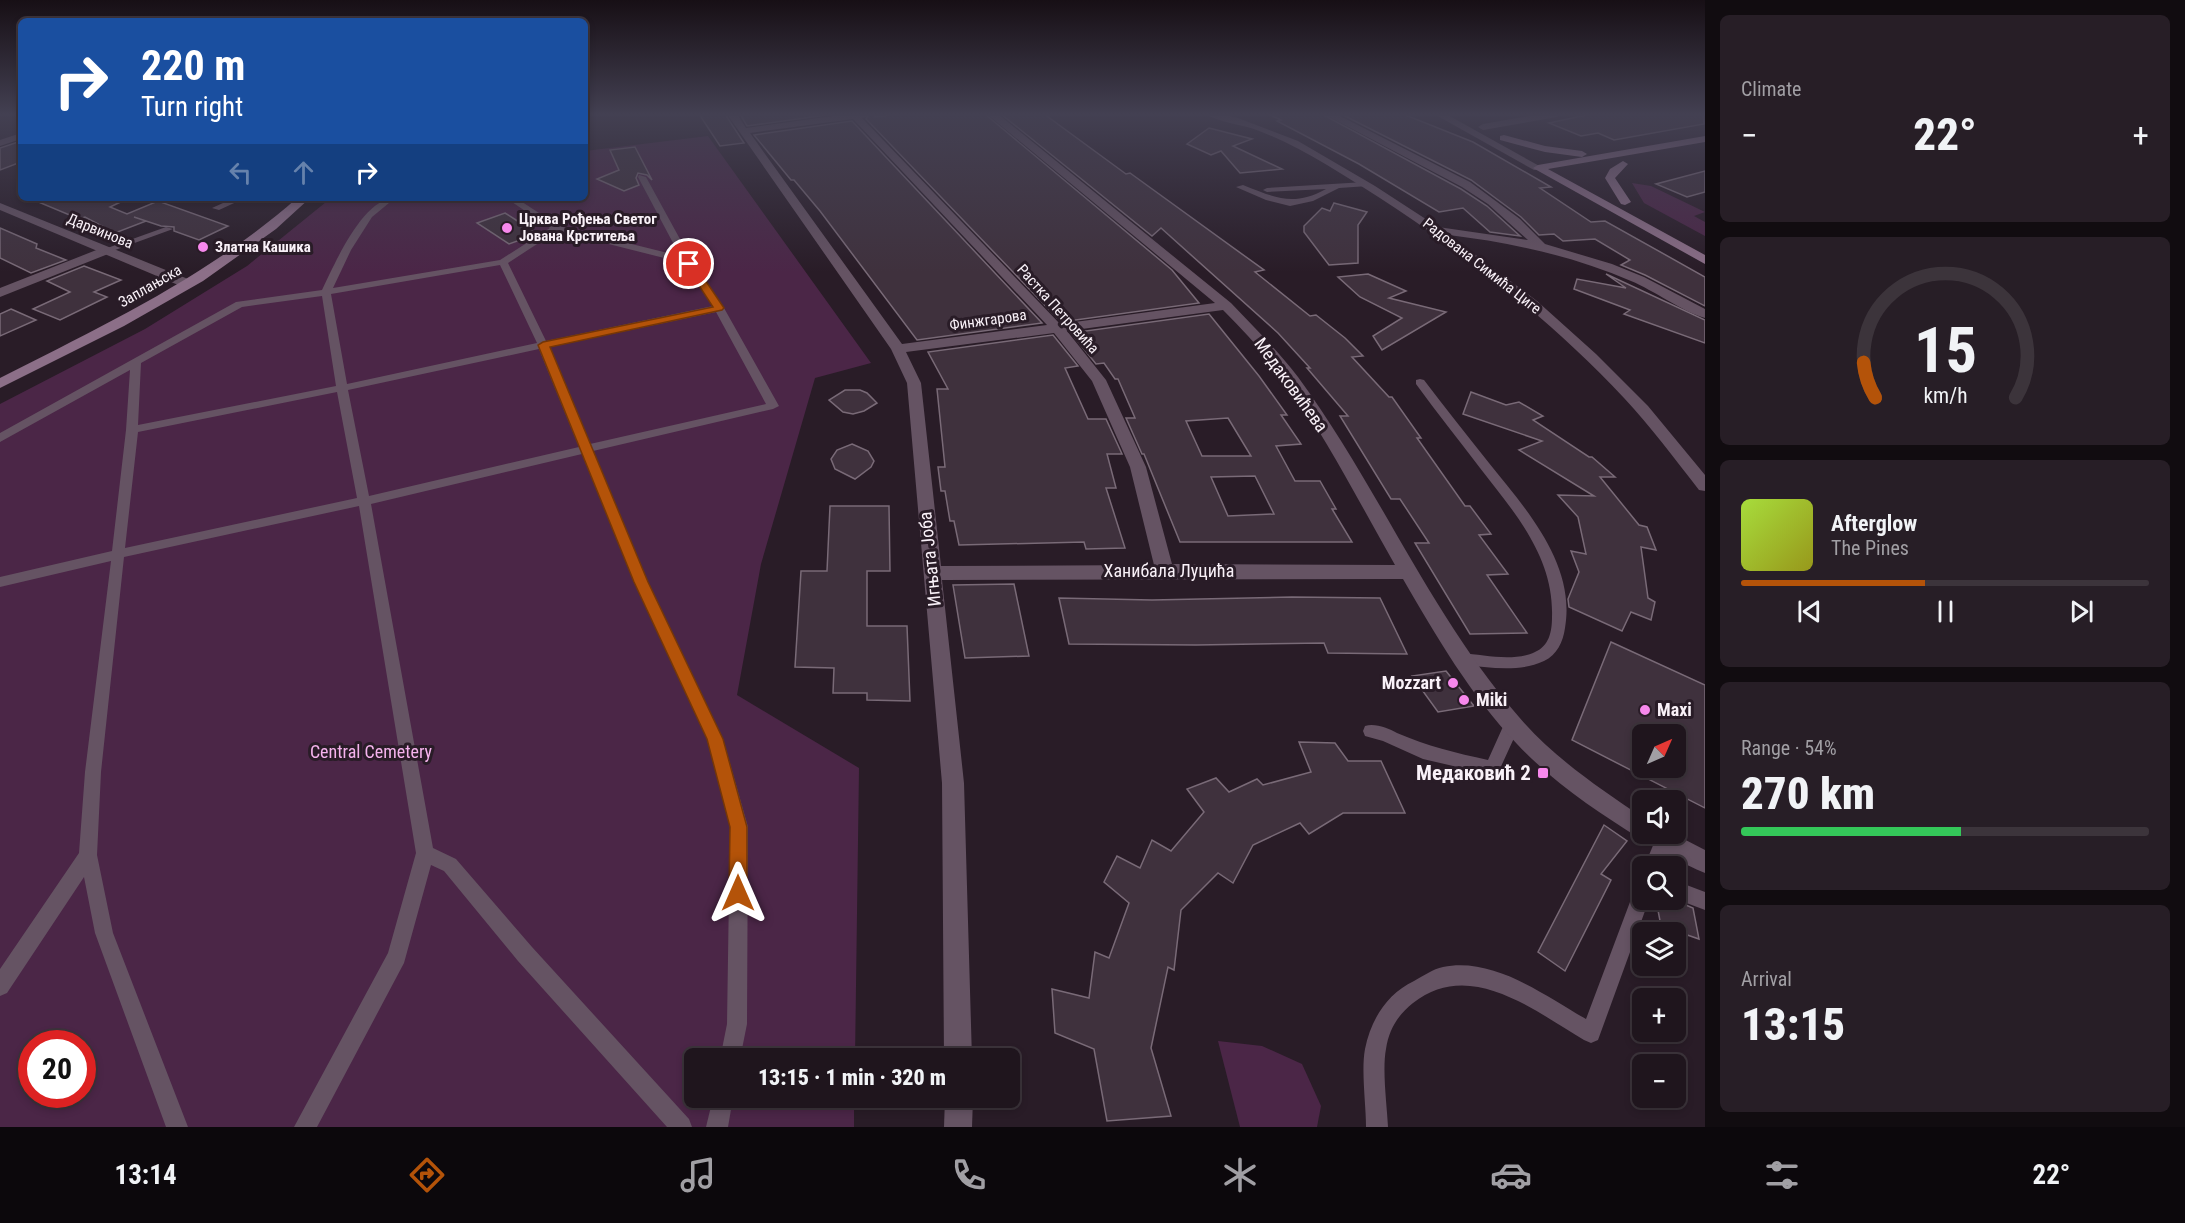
<!DOCTYPE html>
<html lang="en">
<head>
<meta charset="utf-8">
<style>
  body { margin:0; font-family:"Roboto Condensed",sans-serif; background:#271e26; color:#f1f3f6; height:100vh; display:flex; flex-direction:column; font-size:22px; white-space:nowrap }
  * { box-sizing:border-box; margin:0 }
  p { font-size:20px; color:#a19fa4 }
  .icon { flex:none; width:33px; height:33px; fill:none; stroke:currentColor; stroke-width:2; stroke-linecap:round; stroke-linejoin:round }
  .map { position:relative; flex:1; overflow:hidden }
  .sheet { display:flex; flex-direction:column; gap:15px; padding:15px; background:#110c10; width:480px }
  .sheet>* { flex:none }
  .banner { position:absolute; left:18px; top:18px; width:570px; height:183px; border-radius:9px; box-shadow:0 3px 9px #0003,0 0 0 2px #3c343b; background:#1a4fa0; color:#fff; overflow:hidden }
  .needle { width:39px; rotate:45deg }
  .tools { position:absolute; left:1632px; top:724px; display:grid; gap:12px }
  .tools a { display:grid; place-items:center; width:54px; height:54px; border-radius:9px; background:#1f151d; box-shadow:0 3px 9px #0003,0 0 0 2px #3c343b; font-size:30px }
  .speed { position:absolute; left:18px; top:1030px; display:flex; gap:12px; font-size:30px; font-weight:700; text-align:center }
  .speed>* { display:grid; place-content:center; width:78px; height:78px; border-radius:50%; background:#1f151d; box-shadow:0 3px 9px #0003,0 0 0 2px #3c343b; line-height:1 }
  .speed .limit { border:9px solid #d22; background:#fff; color:#111 }
  .pin { position:absolute; display:grid; place-items:center; width:51px; height:51px; color:#fff; margin:-26px; border:3px solid #fff; border-radius:50%; box-shadow:0 2px 6px #0007 }
  .me { position:absolute; width:66px; margin:-33px; rotate:0deg; stroke-linejoin:round; filter:drop-shadow(0 0 4px #0008) }
  .turn { display:flex; align-items:center; gap:21px; height:126px; padding:0 24px; font-size:27px }
  .turn .icon { width:78px; height:78px; stroke-width:2.5 }
  .turn b { display:block; font-size:42px; line-height:51px }
  .lanes { display:flex; align-items:center; height:57px; padding:0 24px; background:#0003; justify-content:center; gap:30px; direction:ltr }
  .lanes .off { opacity:.35 }
  .big { font-size:45px; font-weight:800; line-height:1.1 }
  .sheet .widget { flex:1; display:flex; flex-direction:column; justify-content:center; gap:9px; min-width:0; padding:0 21px; border-radius:9px; background:#271e26 }
  .sheet .dial { align-items:center; gap:0 }
  .dial svg { height:156px; overflow:visible; fill:none; stroke:#3c343b; stroke-width:7; stroke-linecap:round; text-anchor:middle }
  .dial text { fill:#f1f3f6; stroke:none }
  .song { display:flex; align-items:center; gap:18px }
  .cover { width:72px; height:72px; border-radius:9px; background:linear-gradient(135deg,hsl(80 70% 55%),hsl(60 70% 35%)) }
  .played { height:6px; border-radius:3px; background:linear-gradient(90deg,#b45309 45%,#3c343b 45%) }
  .keys { display:flex; justify-content:space-around; direction:ltr }
  .heat { display:flex; justify-content:space-between; align-items:center; font-size:33px; direction:ltr }
  .charge { height:9px; border-radius:4px; background:linear-gradient(90deg,#34c759 54%,#3c343b 0) }
  .trip { position:absolute; left:684px; top:1048px; width:336px; height:60px; border-radius:9px; background:#1f151d; box-shadow:0 3px 9px #0003,0 0 0 2px #3c343b; font-weight:800; line-height:60px; text-align:center }
  .menu { display:flex; height:96px; justify-content:space-around; align-items:center; background:#0c080c; color:#a19fa4 }
  .menu .icon { width:42px; height:42px }
  .menu .selected { color:#b45309 }
  .menu b { font-size:27px; color:#f1f3f6 }
  main { display:flex; flex:1; min-height:0 }
  .map>svg:first-child { display:block }
</style>
</head>
<body>
<main>
<div class="map">
<svg width="1705" height="1127" viewBox="0 0 1705 1127">
  <rect width="100%" height="100%" fill="#291c27"/>
  <!-- green -->
  <g fill="#4b2647" fill-rule="evenodd">
    <path d="M708,136L871,363L815,378L761,564L737,695L859,768L855,1059H694V1098H854V1127H0V404L145,329L247,266L331,198H585V151ZM32,1044H82V1095H32Z"/>
    <polygon points="1632,183 1651,186 1705,212 1694,216 1705,222 1705,236 1644,203"/>
    <polygon points="1218,1041 1262,1046 1302,1064 1321,1106 1317,1127 1240,1127"/>
  </g>
  <!-- building -->
  <g fill="#3f313d" stroke="#796a77" stroke-width="1.5" fill-rule="evenodd">
    <polygon points="699,114 725,114 744,143 720,146"/>
    <polygon points="740,114 833,114 747,126"/>
    <polygon points="869,114 874,114 875,117 898,114 985,114 1172,270 1199,303 1061,322 866,119"/>
    <polygon points="1001,114 1044,114 1126,174 1130,173 1264,270 1255,272 1310,316 1316,315 1345,338 1363,356 1352,357 1389,397 1392,397 1421,438 1417,438 1465,506 1470,506 1491,534 1479,535 1508,574 1487,575 1527,633 1470,634 1415,543 1429,543 1400,499 1391,499 1340,416 1348,416 1307,368 1310,368 1278,333 1161,228 1152,236"/>
    <polygon points="1268,114 1322,114 1461,189 1487,206 1520,236 1490,232 1463,208 1439,212 1359,164 1277,121 1281,120"/>
    <polygon points="1341,114 1403,114 1473,142 1551,187 1540,188 1591,222 1605,221 1705,277 1705,306 1645,275 1621,265 1630,260 1595,239 1563,241 1554,234 1539,235 1521,217 1471,180"/>
    <polygon points="1591,114 1703,114 1704,124 1614,140 1598,133 1581,136 1549,123"/>
    <polygon points="852,121 1042,323 917,340 820,211 794,180 791,180 754,135"/>
    <polygon points="1209,128 1252,139 1233,146 1282,169 1240,173 1221,151 1211,155 1187,144"/>
    <polygon points="21,141 21,162 0,170 0,148"/>
    <polygon points="635,147 652,180 647,175 638,173 636,178 639,185 624,191 597,179 619,170 610,150"/>
    <polygon points="1705,171 1705,192 1687,197 1656,184"/>
    <polygon points="29,198 129,198 110,207 127,214 158,201 228,226 199,240 174,231 174,227 161,226 134,217 146,221 115,233 85,217 79,219"/>
    <polygon points="1334,203 1367,212 1358,225 1358,263 1329,265 1304,232 1304,226 1322,208 1330,211"/>
    <polygon points="505,213 516,220 537,234 509,244 477,223"/>
    <polygon points="0,228 37,244 36,248 66,260 31,273 0,258"/>
    <polygon points="84,266 121,280 94,292 107,297 60,320 33,309 70,292 47,281"/>
    <polygon points="1368,274 1406,291 1389,298 1446,312 1382,350 1373,336 1402,318 1360,297 1338,277"/>
    <polygon points="1606,274 1705,320 1705,343 1624,314 1630,310 1574,289 1577,279 1626,288"/>
    <polygon points="11,309 36,320 0,336 0,314"/>
    <path d="M1209,314L1259,376L1287,415H1281L1301,444L1276,446L1295,481H1320L1336,509H1332L1352,542H1180L1144,454H1142L1126,418H1135L1118,379H1115L1104,363L1096,364L1071,333ZM1228,418L1251,456H1202L1186,421ZM1255,476L1274,514L1228,516L1211,477Z"/>
    <polygon points="1053,335 1078,366 1065,368 1088,419 1106,419 1122,454 1107,454 1116,488 1106,488 1125,548 1086,549 1084,542 959,545 954,521 950,521 945,491 941,491 938,467 945,467 937,389 948,389 928,352"/>
    <polygon points="845,390 860,390 867,393 877,403 864,411 853,414 843,412 829,400"/>
    <polygon points="1471,392 1506,405 1519,402 1543,416 1533,420 1589,457 1592,457 1615,477 1600,477 1639,525 1647,527 1656,550 1641,547 1648,598 1655,602 1651,620 1631,612 1622,631 1569,607 1568,599 1579,572 1571,551 1586,554 1578,517 1558,495 1594,496 1519,450 1542,441 1463,414"/>
    <polygon points="852,444 868,451 874,461 871,467 855,479 835,469 831,459 837,450"/>
    <polygon points="830,506 889,506 890,571 867,571 867,626 907,626 910,701 867,700 867,693 833,693 834,668 795,667 801,571 827,571"/>
    <polygon points="1014,584 1029,656 965,658 953,585"/>
    <polygon points="1292,597 1380,598 1407,654 1328,653 1324,643 1196,645 1069,644 1059,598 1152,600"/>
    <path d="M1611,642L1705,685V808L1572,740ZM1642,735H1676V768H1642Z"/>
    <polygon points="1446,671 1474,706 1438,712 1412,676"/>
    <polygon points="1299,742 1335,743 1348,761 1381,761 1405,813 1343,813 1309,834 1300,823 1253,845 1233,883 1218,873 1181,910 1174,970 1168,967 1151,1048 1171,1116 1107,1121 1094,1049 1055,1033 1052,989 1089,998 1095,952 1109,958 1129,903 1104,882 1117,856 1140,868 1152,840 1171,851 1204,812 1187,789 1216,778 1229,792 1257,779 1263,785 1311,772"/>
    <polygon points="1604,825 1627,841 1601,874 1611,880 1565,971 1538,952"/>
    <polygon points="1656,900 1674,900 1693,908 1699,939 1661,926"/>
  </g>
  <g fill="none" stroke-linecap="round" stroke-linejoin="round">
    <!-- service -->
    <g fill="#655363" fill-rule="evenodd">
      <path d="M639,175L646,177L692,261L724,308L779,406L773,409L593,451L648,582L723,739L748,827L747,1024L740,1059H720L727,1024L730,827L707,739L634,582L582,454L371,504L433,848L456,859L532,947L689,1119L692,1127H667L518,961L444,871L431,865L404,963L317,1127H294L388,953L416,853L359,506L124,557L101,772L97,855L113,933L188,1127H166L95,933L84,877L7,993L0,996V969L79,853L85,772L111,561L0,587V577L112,551L126,430L130,370L0,442V433L236,302L322,290C335,263 363,198 395,198L372,217L351,250L333,288L500,260L550,228L506,198H516L559,226L680,256L638,177ZM557,231L684,263L713,306L546,341L508,263ZM500,265L537,343L347,384L331,294ZM322,296L336,386L138,425L141,363L242,307ZM716,312L766,404L590,444L549,347ZM539,349L579,447L369,496L348,390ZM337,392L357,498L125,548L138,432Z"/>
      <path d="M1365,182L1369,184L1368,186L1339,188L1313,201L1290,206L1266,200L1236,187L1243,185C1276,198 1293,207 1326,189L1267,192L1263,190L1267,188Z"/>
      <polygon points="234,198 245,198 219,210 212,208"/>
      <polygon points="166,227 173,229 107,253 99,251"/>
      <path d="M1420,379L1424,380C1445,408 1467,435 1489,463C1526,509 1576,564 1565,628C1563,642 1557,655 1544,661C1518,673 1489,667 1462,665L1457,663L1455,659L1457,655L1462,653C1484,655 1514,662 1535,652C1549,646 1552,632 1552,617C1554,557 1515,513 1480,468C1459,440 1437,413 1416,384V380Z"/>
      <path d="M1512,718L1518,720L1520,725L1498,773L1492,775L1423,759L1383,741L1365,736L1363,731L1365,726C1375,723 1388,728 1397,733C1427,746 1456,753 1488,760L1506,720Z"/>
      <polygon points="1663,834 1669,836 1672,842 1662,867 1644,867 1657,836"/>
      <polygon points="1676,881 1705,892 1705,910 1676,899"/>
      <path d="M1642,885V900H1649L1598,1040L1591,1043L1584,1040C1533,1010 1470,958 1413,1003C1398,1015 1389,1029 1386,1049C1382,1070 1387,1105 1388,1127H1366C1366,1105 1361,1070 1365,1049C1371,1019 1387,994 1414,981C1423,976 1433,969 1443,967C1494,957 1544,995 1586,1019L1633,894L1636,888Z"/>
      <polygon points="713,1098 733,1098 728,1127 706,1127"/>
    </g>
    <!-- minor -->
    <g fill="#655363" fill-rule="evenodd">
      <path d="M727,114H737L746,128L848,114H867L866,117L862,118L1060,324L1215,303L987,114H998L1231,303C1254,327 1278,351 1298,377C1378,486 1430,614 1519,717C1553,757 1599,788 1642,817V834H1674L1705,850V873C1683,864 1660,851 1641,839C1597,812 1553,782 1517,744C1471,696 1436,636 1403,579L942,580L964,783L972,1059H944L942,783L907,383L891,349ZM853,119L1047,325L902,344L750,133ZM1223,310C1246,333 1268,357 1287,383C1328,440 1360,504 1395,565L1172,564L1146,467L1106,380L1067,331ZM1054,333L1092,381L1130,467L1154,565L941,566L921,383L906,352Z"/>
      <path d="M1206,114H1222L1238,118L1298,141L1375,186L1438,227L1528,240L1488,204L1462,187L1324,114H1336L1470,182L1520,219L1545,244L1612,264L1644,277L1705,309V318C1685,313 1653,290 1631,281C1573,256 1513,243 1449,235L1537,301L1596,354L1648,406L1705,475V491L1699,490C1675,459 1651,427 1624,398C1538,306 1435,230 1327,165C1303,151 1279,138 1254,129C1239,124 1218,122 1206,114Z"/>
      <polygon points="1434,114 1446,114 1543,168 1542,170 1534,170"/>
      <polygon points="1541,114 1562,114 1557,117 1483,130 1478,127 1483,124"/>
      <polygon points="21,133 21,139 0,146 0,140"/>
      <polygon points="104,247 108,248 108,254 0,297 0,288"/>
      <polygon points="945,1098 973,1098 972,1127 944,1127"/>
    </g>
    <!-- tertiary -->
    <polygon fill="#655363" fill-rule="evenodd" points="0,203 193,281 194,284 188,288 183,287 0,210"/>
    <!-- secondary -->
    <g fill="#8c6f88" fill-rule="evenodd">
      <polygon points="1504,135 1545,146 1582,151 1587,154 1582,157 1545,152 1500,140 1500,136"/>
      <polygon points="1705,136 1705,142 1548,169 1705,255 1705,264 1533,168 1538,165"/>
      <polygon points="1623,161 1628,164 1615,178 1631,202 1625,205 1621,204 1605,178 1610,169"/>
      <path d="M297,198H310L276,229L203,281L124,326L0,388V378C104,325 209,276 297,198Z"/>
    </g>
  </g>
  <!-- sky -->
  <linearGradient id="sky" x2="0" y2="1"><stop stop-color="#170f15"/><stop offset="0.42" stop-color="#434052"/><stop offset="1" stop-color="#434052" stop-opacity="0"/></linearGradient>
  <rect width="1705" height="272" fill="url(#sky)"/>
  <!-- route -->
  <polygon fill="#b45309" stroke="#753606" stroke-width="1.5" points="689,261 693,262 724,308 722,310 550,347 648,582 723,739 747,827 747,893 745,899 738,902 732,899 729,893 730,827 707,739 634,582 538,345 543,342 713,307 685,264"/>
  <!-- markers -->
  <g fill="#f788ec" stroke="#291c27" stroke-width="2">
    <circle cx="507" cy="228" r="6"/>
    <circle cx="203" cy="247" r="6"/>
    <circle cx="1453" cy="683" r="6"/>
    <circle cx="1464" cy="700" r="6"/>
    <circle cx="1645" cy="710" r="6"/>
    <rect x="1537" y="767" width="12" height="12" rx="3"/>
  </g>
  <g text-anchor="middle" stroke-width="6" stroke-linejoin="round" paint-order="stroke">
    <!-- far-poi labels -->
    <g font-size="15" font-weight="bold" fill="#f9f1f8" stroke="#291c27" text-anchor="start">
      <text x="519" y="224">Црква Рођења Светог<tspan x="519" dy="17">Јована Крститеља</tspan></text>
      <text x="215" y="252">Златна Кашика</text>
    </g>
    <!-- far-street labels -->
    <g font-size="15" fill="#f9f1f8" stroke="#291c27">
      <text transform="translate(100 231) rotate(22)" y="5">Дарвинова</text>
      <text transform="translate(1482 266) rotate(38)" y="5">Радована Симића Циге</text>
      <text transform="translate(150 286) rotate(-30)" y="5">Заплањска</text>
      <text transform="translate(1058 309) rotate(48)" y="5">Растка Петровића</text>
      <text transform="translate(988 320) rotate(-8)" y="5">Финжгарова</text>
    </g>
    <!-- street labels -->
    <g font-size="18" fill="#f9f1f8" stroke="#291c27">
      <text transform="translate(1291 385) rotate(54)" y="6">Медаковићева</text>
      <text transform="translate(930 559) rotate(-96)" y="6">Игњата Јоба</text>
      <text x="1169" y="577">Ханибала Луцића</text>
    </g>
    <!-- poi labels -->
    <g font-size="18" font-weight="bold" fill="#f9f1f8" stroke="#291c27" text-anchor="start">
      <text x="1441" y="689" text-anchor="end">Mozzart</text>
      <text x="1476" y="706">Miki</text>
      <text x="1657" y="716">Maxi</text>
    </g>
    <!-- park labels -->
    <g font-size="18" fill="#f5b3ed" stroke="#291c27">
      <text x="371" y="758">Central Cemetery</text>
    </g>
    <!-- near-poi labels -->
    <g font-size="21" font-weight="bold" fill="#f9f1f8" stroke="#291c27" text-anchor="end">
      <text x="1531" y="780">Медаковић 2</text>
    </g>
  </g>
</svg>
<div class="tools">
<a><svg class="needle" viewBox="-14 -14 28 28"><path d="M0-13l5 13h-10z" fill="#e53935"/><path d="M0 13l5-13h-10z" fill="#a19fa4"/></svg></a>
<a><svg class="icon" aria-label="sound" viewBox="0 0 24 24"><path d="M4 9h4l5-4v14l-5-4H4zM17 9q2 3 0 6"/></svg></a>
<a><svg class="icon" aria-label="search" viewBox="0 0 24 24"><circle cx="10" cy="10" r="6"/><path d="M15 15l6 6"/></svg></a>
<a><svg class="icon" aria-label="layers" viewBox="0 0 24 24"><path d="M12 4l9 5-9 5-9-5zM3 14l9 5 9-5"/></svg></a>
<a>+</a>
<a>−</a>
</div>
<div class="speed"><div class="limit">20</div></div>
<div class="pin" style="left:689px;top:264px;background:#d93025"><svg class="icon" aria-label="arrive" viewBox="0 0 24 24"><path d="M6 21V4h12l-3 4 3 4H6"/></svg></div>
<svg class="me" style="left:738px;top:893px" viewBox="-20 -20 40 40"><path d="M0-17L14 15 0 8-14 15z" fill="#b45309" stroke="#fff" stroke-width="4"/></svg>
<div class="trip">13:15 · 1 min · 320 m</div>
<div class="banner">
<div class="turn"><svg class="icon" aria-label="right" viewBox="0 0 24 24"><path d="M7 20v-9h11M14 6l5 5-5 5"/></svg><div><b>220 m</b>Turn right</div></div>
<div class="lanes"><svg class="icon off" aria-label="left" viewBox="0 0 24 24"><path d="M17 20v-9H6M10 6l-5 5 5 5"/></svg><svg class="icon off" aria-label="ahead" viewBox="0 0 24 24"><path d="M12 20V5M6 11l6-6 6 6"/></svg><svg class="icon" aria-label="right" viewBox="0 0 24 24"><path d="M7 20v-9h11M14 6l5 5-5 5"/></svg></div>
</div>
</div>
<section class="sheet">
<div class="widget"><p>Climate</p>
<div class="heat"><a>−</a><b class="big">22°</b><a>+</a></div>
</div>
<div class="widget dial"><svg viewBox="0 0 100 80">
<path d="M14 69A42 42 0 1 1 86 69"/>
<path d="M14 69A42 42 0 0 1 8 51" stroke="#b45309"/>
<text x="50" y="56" font-size="32" font-weight="700">15</text>
<text x="50" y="72" font-size="11">km/h</text>
</svg></div>
<div class="widget">
<div class="song"><i class="cover"></i><div><b>Afterglow</b><p>The Pines</p></div></div>
<div class="played"></div>
<div class="keys"><svg class="icon" aria-label="previous" viewBox="0 0 24 24"><path d="M18 5L8 12l10 7zM5 5v14"/></svg><svg class="icon" aria-label="pause" viewBox="0 0 24 24"><path d="M8 5v14M16 5v14"/></svg><svg class="icon" aria-label="next" viewBox="0 0 24 24"><path d="M6 5l10 7-10 7zM19 5v14"/></svg></div>
</div>
<div class="widget"><p>Range · 54%</p><b class="big">270 km</b><div class="charge"></div></div>
<div class="widget"><p>Arrival</p><b class="big">13:15</b></div>
</section>
</main>
<nav class="menu">
<b>13:14</b>
<svg class="icon selected" aria-label="directions" viewBox="0 0 24 24"><path d="M12 3l9 9-9 9-9-9zM9 14v-3h6M13 9l2 2-2 2"/></svg>
<svg class="icon" aria-label="music" viewBox="0 0 24 24"><path d="M9 18V5l10-2v13"/><circle cx="6" cy="18" r="3"/><circle cx="16" cy="16" r="3"/></svg>
<svg class="icon" aria-label="phone" viewBox="0 0 24 24"><path d="M5 4h4l2 5-3 2q2 4 5 5l2-3 5 2v4C11 20 4 13 5 4z"/></svg>
<svg class="icon" aria-label="climate" viewBox="0 0 24 24"><path d="M12 3v18M4 7l16 10M4 17L20 7"/></svg>
<svg class="icon" aria-label="car" viewBox="0 0 24 24"><path d="M5 17H2v-5l4-1 3-4h7l3 4 3 1v5h-3M9 17h6M6 11h13"/><circle cx="7" cy="17" r="2"/><circle cx="17" cy="17" r="2"/></svg>
<svg class="icon" aria-label="filters" viewBox="0 0 24 24"><path d="M4 7h16M4 17h16"/><circle cx="9" cy="7" r="2"/><circle cx="15" cy="17" r="2"/></svg>
<b>22°</b>
</nav>
</body>
</html>
